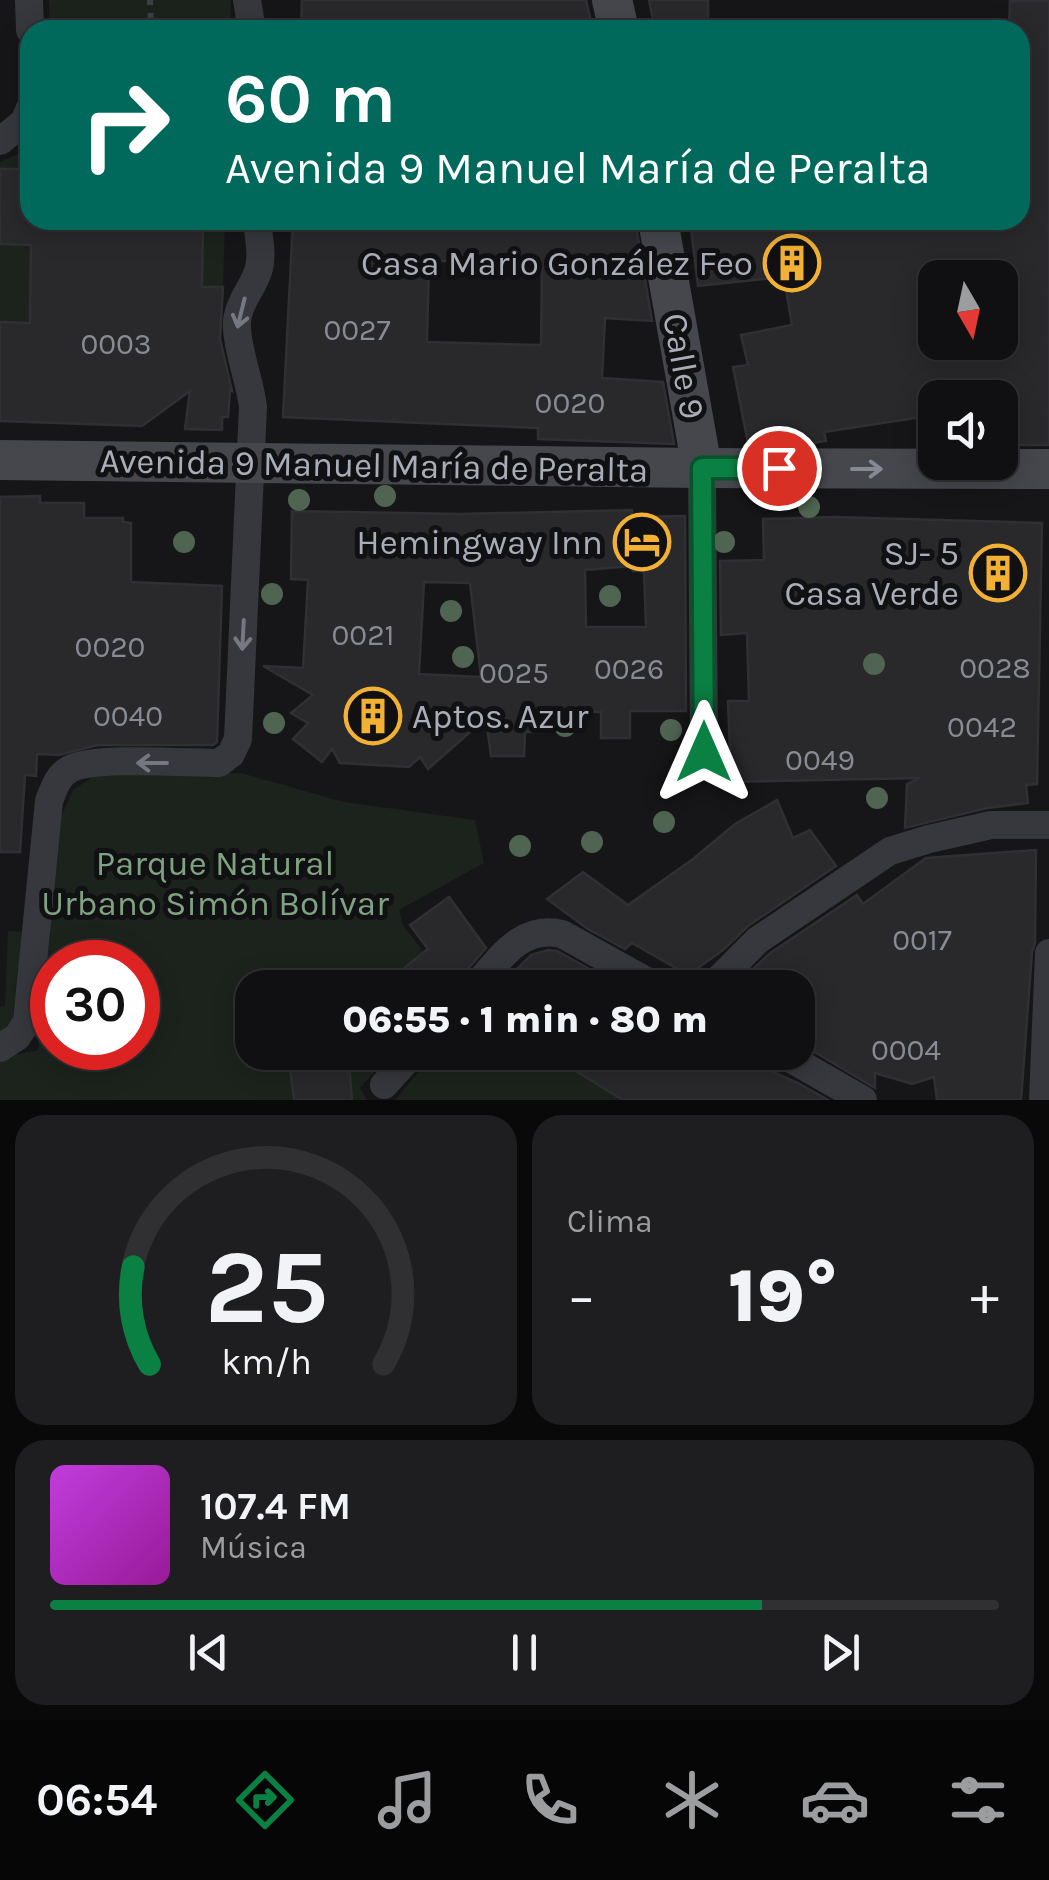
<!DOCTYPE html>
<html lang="es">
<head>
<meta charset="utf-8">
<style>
  body { margin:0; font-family:Karla,sans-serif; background:#1e1e20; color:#f1f3f6; height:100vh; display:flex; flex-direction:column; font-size:38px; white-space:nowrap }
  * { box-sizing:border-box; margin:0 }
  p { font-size:32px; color:#9c9d9f }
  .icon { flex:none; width:55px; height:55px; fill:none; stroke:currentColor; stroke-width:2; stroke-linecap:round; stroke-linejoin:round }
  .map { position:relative; height:1100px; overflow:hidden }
  .sheet { display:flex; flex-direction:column; gap:15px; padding:15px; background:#09090a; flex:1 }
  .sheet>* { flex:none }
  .guide { position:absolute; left:20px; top:20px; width:1010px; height:210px; border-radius:30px; box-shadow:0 5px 25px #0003,0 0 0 2px #303032; background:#00695c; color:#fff; overflow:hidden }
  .needle { width:65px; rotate:171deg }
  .fabs { position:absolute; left:918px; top:260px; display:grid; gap:20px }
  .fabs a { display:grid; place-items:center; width:100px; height:100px; border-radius:20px; background:#101012; box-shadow:0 5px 25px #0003,0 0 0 2px #303032; font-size:50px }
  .speed { position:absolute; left:30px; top:940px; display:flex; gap:20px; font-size:50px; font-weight:700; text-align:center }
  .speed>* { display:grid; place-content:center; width:130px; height:130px; border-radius:50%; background:#101012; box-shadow:0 5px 25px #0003,0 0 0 2px #303032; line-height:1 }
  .speed .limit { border:15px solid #d22; background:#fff; color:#111 }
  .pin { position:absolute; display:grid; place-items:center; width:85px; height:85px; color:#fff; margin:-42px; border:5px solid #fff; border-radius:50%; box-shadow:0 2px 10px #0007 }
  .me { position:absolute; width:110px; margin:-55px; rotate:0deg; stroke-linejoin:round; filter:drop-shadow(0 0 8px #0008) }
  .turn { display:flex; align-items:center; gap:35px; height:210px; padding:0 40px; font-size:45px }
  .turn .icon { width:130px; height:130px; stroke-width:2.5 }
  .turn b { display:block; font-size:70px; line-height:85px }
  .big { font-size:75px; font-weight:800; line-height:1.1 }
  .sheet .card { flex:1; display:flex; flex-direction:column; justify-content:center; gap:15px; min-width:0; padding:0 35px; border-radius:30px; background:#1e1e20 }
  .sheet .dial { align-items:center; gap:0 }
  .dial svg { height:260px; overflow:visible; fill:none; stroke:#303032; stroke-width:7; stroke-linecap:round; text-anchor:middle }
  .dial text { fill:#f1f3f6; stroke:none }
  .song { display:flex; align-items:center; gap:30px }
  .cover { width:120px; height:120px; border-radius:15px; background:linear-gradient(135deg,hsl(290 70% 55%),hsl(300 70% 35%)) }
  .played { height:10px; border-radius:5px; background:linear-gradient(90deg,#0b8043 75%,#303032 75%) }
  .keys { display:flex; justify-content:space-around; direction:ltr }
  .heat { display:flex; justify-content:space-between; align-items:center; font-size:55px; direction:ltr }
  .sheet .tiles { flex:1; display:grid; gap:15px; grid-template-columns:1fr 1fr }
  .card:last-child { grid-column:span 2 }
  .trip { position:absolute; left:235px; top:970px; width:580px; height:100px; border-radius:30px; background:#101012; box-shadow:0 5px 25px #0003,0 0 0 2px #303032; font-weight:800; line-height:100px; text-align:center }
  .menu { display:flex; height:160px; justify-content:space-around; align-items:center; background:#060607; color:#9c9d9f }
  .menu .icon { width:70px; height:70px }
  .menu .active { color:#0b8043 }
  .menu b { font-size:45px; color:#f1f3f6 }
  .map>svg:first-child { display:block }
</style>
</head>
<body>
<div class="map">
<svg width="1049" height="1100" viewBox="0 0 1049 1100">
  <rect width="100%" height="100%" fill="#161618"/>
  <!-- green -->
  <g fill="#1c231d" fill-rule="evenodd">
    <polygon points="49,0 231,0 230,30 50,30"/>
    <polygon points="30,145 30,220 225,220 223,287 31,286 30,323 0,322 0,162 24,151"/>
    <path d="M241,773L344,802L475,820L484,863L399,910L403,925L450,987L252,988V1052L391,1053L360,1088L367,1100H0V1058L38,1050L61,817L73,790L96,775ZM52,962H138V1048H52Z"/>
    <polygon points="8,931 26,932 19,1013 0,1039 0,1007 5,1006"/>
    <polygon points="435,1052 551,1053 623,1100 395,1100"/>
  </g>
  <!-- building -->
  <g fill="#29292c" stroke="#303034" stroke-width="2.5" fill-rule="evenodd">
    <polygon points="302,0 586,0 593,30 301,30"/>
    <polygon points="649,0 708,0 708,17 703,30 655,30"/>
    <path d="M1010,1H1049V445H1000V398H935V415L824,432L826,441L798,445L797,436L748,443L733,367L748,365L741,335L792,325L784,277L698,286L690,220H1020V30H1009ZM935,278H1000V342H935Z"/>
    <polygon points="0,169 27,169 26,220 203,220 202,287 223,287 220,339 232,391 230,390 228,417 222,417 222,430 185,429 190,391 142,426 0,421 0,322 30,323 31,245 0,244"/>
    <path d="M293,220H635L652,321L605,318L602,378L663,382L674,444L538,439V428L283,417ZM429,260L542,268L541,345L427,342Z"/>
    <polygon points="40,496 40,503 84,503 84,518 123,518 123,522 131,523 131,582 222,586 217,742 213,745 98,745 59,755 37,754 36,776 25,775 20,852 0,852 0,497"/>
    <path d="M632,510V517L685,516L686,711H630V738H601V712H545L544,732H525L524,756H491L486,718L428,769L420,757L409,767L340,763L332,749L322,762L293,739L308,723L291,713L313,695L263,666L303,668L308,580L291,579L292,511L462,514ZM632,566L633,571H644L646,627H586L585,570ZM424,582L470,583L481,677L419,674Z"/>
    <polygon points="835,517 1042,523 1037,784 1026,785 1028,803 987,808 905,828 907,784 920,778 731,782 728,701 749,701 747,633 721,635 720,561 764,560 763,519"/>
    <polygon points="777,800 793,838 810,830 836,866 748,926 723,950 688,975 632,943 625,949 588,929 547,899 583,872 628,905 693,859 735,824"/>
    <polygon points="1036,850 1035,943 1032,952 1021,1100 937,1100 934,1077 912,1084 875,1073 875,1088 798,1042 798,988 748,988 750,972 769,954 857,895 863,904 926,858"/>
    <polygon points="449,897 486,948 461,977 457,988 379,988 428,949 410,925"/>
    <polygon points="548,950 557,951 593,971 590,974 611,988 498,988 531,955"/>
    <polygon points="288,1052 348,1052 352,1100 294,1100"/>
    <polygon points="545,1052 729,1052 798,1083 828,1100 623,1100"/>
  </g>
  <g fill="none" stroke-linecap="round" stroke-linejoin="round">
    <!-- path -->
    <polyline stroke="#3d3f44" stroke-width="6" stroke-dasharray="5 8" stroke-linecap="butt" points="150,0 151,25"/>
    <!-- street -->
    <g stroke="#37383d" stroke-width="28">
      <polyline points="29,0 30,30"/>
      <polyline points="247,0 252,30"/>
      <polyline points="0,141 24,122 30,108"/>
      <polyline points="702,468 704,752"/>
      <path d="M474,988C499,960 521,924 562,934L659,988"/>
      <polyline points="710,988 758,940 890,851 929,839 991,825 1049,825"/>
      <path d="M0,1048L17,1037L27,1022L49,801C54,789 57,776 70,769C95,756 187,763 219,763L231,754L238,739L253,407C250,381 238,353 237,328C235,305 254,288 259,268C263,253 258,235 257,220"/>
      <polyline points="779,1052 863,1100"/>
      <polyline points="384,1085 414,1052"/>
      <polyline points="1043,1100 1049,953"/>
    </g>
    <!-- secondary -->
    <g stroke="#45474d" stroke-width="40">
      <polyline points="612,0 619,30"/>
      <polyline points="658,220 702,468"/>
      <polyline points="0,460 702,468 1049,469"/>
    </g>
  </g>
  <!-- trees -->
  <g fill="#506452">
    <circle cx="385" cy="496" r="11"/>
    <circle cx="299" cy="500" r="11"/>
    <circle cx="809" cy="507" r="11"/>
    <circle cx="184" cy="542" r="11"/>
    <circle cx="724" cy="542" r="11"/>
    <circle cx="272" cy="594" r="11"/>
    <circle cx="610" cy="596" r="11"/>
    <circle cx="451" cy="611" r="11"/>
    <circle cx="463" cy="657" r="11"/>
    <circle cx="874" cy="664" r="11"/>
    <circle cx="274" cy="723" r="11"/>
    <circle cx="565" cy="726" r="11"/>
    <circle cx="671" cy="730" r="11"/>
    <circle cx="877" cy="798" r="11"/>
    <circle cx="664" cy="822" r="11"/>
    <circle cx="592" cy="842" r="11"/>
    <circle cx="520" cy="846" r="11"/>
  </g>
  <!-- one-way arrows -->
  <defs><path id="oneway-shaft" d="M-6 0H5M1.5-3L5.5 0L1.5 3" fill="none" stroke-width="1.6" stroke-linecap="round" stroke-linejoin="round" transform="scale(2.5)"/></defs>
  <g stroke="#757881">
    <use href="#oneway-shaft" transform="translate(241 313) rotate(104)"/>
    <use href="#oneway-shaft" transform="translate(243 635) rotate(93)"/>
    <use href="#oneway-shaft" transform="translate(152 763) rotate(180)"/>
  </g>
  <use stroke="#858993" href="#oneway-shaft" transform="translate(867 469)"/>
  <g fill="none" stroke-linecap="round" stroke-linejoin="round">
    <!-- route casing -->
    <g stroke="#07532c" stroke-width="25">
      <polyline id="route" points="704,752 702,468 779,468"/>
    </g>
    <!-- route -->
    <use href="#route" stroke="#0b8043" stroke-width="18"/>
  </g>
  <!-- icons -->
  <defs>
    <g id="building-ring" transform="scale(2.875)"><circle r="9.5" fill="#111113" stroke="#f2b134" stroke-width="1.5"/><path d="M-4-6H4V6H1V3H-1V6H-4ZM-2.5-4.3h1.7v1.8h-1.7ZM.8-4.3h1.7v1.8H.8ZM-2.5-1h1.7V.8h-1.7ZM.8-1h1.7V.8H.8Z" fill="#f2b134"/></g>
    <g id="hotel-ring" transform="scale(2.875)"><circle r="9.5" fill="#111113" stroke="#f2b134" stroke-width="1.5"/><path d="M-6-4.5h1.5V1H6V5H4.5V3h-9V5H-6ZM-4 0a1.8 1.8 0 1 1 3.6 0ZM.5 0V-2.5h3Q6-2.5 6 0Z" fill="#f2b134"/></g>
  </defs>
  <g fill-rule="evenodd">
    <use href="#building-ring" x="792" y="263"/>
    <use href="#hotel-ring" x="642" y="542"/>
    <use href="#building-ring" x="998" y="573"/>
    <use href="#building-ring" x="373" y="716"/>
  </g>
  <g text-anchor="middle" stroke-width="10" stroke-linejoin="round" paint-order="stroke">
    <!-- number labels -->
    <g font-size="30" fill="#888b94">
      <text x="357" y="340">0027</text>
      <text x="116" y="354">0003</text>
      <text x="570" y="413">0020</text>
      <text x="363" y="645">0021</text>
      <text x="110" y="657">0020</text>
      <text x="995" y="678">0028</text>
      <text x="629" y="679">0026</text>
      <text x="514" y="683">0025</text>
      <text x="128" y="726">0040</text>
      <text x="982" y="737">0042</text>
      <text x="820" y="770">0049</text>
      <text x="922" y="950">0017</text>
      <text x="906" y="1060">0004</text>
    </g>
    <!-- poi labels -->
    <g font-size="35" fill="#a8adb8" stroke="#111113" text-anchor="end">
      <text x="753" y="275">Casa Mario González Feo</text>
      <text x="603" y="554">Hemingway Inn</text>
      <text x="959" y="565">SJ- 5<tspan x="959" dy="40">Casa Verde</tspan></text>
      <text x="412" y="728" text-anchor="start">Aptos. Azur</text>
    </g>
    <!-- street labels -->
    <g font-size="35" fill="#a8adb8" stroke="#111113">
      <text transform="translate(684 366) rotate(80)" y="12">Calle 9</text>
      <text transform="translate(374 465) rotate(1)" y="12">Avenida 9 Manuel María de Peralta</text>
    </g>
    <!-- park labels -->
    <g font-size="35" fill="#7fa381" stroke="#111113">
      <text x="215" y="875">Parque Natural<tspan x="215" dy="40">Urbano Simón Bolívar</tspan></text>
    </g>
  </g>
</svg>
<div class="fabs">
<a><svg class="needle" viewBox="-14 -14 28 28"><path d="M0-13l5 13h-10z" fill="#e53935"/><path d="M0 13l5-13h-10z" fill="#9c9d9f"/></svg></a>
<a><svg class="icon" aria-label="sound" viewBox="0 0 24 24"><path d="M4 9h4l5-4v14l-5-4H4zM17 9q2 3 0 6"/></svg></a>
</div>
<div class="speed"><div class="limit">30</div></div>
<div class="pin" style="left:779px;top:468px;background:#d93025"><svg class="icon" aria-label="arrive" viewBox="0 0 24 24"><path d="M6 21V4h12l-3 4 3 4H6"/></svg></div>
<svg class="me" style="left:704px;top:752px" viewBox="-20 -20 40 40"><path d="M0-17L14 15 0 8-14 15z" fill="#0b8043" stroke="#fff" stroke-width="4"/></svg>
<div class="trip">06:55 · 1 min · 80 m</div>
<div class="guide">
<div class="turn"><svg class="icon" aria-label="right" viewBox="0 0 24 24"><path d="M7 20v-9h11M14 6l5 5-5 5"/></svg><div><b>60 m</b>Avenida 9 Manuel María de Peralta</div></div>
</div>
</div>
<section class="sheet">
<div class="tiles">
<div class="card dial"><svg viewBox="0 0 100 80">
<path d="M14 69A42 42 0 1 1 86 69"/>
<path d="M14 69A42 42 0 0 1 9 39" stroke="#0b8043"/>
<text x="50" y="56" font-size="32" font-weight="700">25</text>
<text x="50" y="72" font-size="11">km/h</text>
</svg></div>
<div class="card"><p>Clima</p>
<div class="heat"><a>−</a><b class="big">19°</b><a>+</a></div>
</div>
<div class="card">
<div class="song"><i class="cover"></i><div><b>107.4 FM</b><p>Música</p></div></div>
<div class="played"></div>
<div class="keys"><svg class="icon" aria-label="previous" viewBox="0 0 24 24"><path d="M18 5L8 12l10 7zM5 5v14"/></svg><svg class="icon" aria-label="pause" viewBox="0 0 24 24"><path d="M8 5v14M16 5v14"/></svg><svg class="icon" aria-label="next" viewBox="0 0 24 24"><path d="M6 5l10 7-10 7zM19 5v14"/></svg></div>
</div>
</div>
</section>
<nav class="menu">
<b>06:54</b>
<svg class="icon active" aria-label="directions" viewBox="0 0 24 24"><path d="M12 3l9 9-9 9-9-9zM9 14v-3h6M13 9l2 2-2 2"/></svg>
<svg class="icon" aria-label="music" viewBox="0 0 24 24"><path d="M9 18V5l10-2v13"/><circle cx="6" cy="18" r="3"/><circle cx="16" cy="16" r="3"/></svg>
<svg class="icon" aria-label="phone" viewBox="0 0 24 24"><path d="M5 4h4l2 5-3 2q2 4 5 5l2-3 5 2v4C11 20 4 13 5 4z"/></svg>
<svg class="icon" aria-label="climate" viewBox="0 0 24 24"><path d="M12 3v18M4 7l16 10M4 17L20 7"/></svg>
<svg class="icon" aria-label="car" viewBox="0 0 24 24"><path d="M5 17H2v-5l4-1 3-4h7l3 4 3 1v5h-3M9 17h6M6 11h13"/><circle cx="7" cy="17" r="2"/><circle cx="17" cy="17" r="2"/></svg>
<svg class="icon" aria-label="filters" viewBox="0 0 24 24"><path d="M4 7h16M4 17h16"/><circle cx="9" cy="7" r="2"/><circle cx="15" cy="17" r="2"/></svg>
</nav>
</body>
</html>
